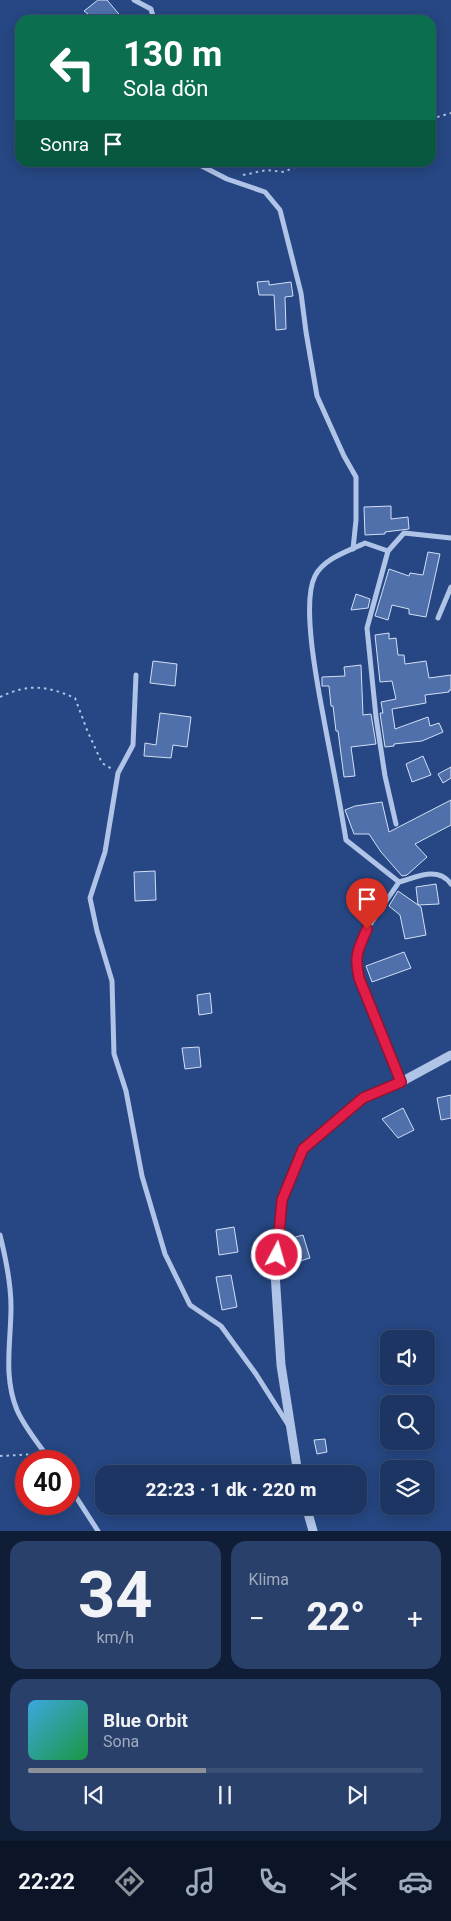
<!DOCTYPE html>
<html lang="tr">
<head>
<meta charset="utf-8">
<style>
  body { margin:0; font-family:Roboto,sans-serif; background:#29406b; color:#f1f3f6; height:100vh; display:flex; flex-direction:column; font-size:19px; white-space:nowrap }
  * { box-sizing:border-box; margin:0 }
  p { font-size:16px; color:#a0abbe }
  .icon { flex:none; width:28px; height:28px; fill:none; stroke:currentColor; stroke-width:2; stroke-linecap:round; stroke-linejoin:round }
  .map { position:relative; height:1531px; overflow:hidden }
  .drawer { display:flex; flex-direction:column; gap:10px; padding:10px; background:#0f1d36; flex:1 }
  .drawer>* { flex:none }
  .guide { position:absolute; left:15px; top:15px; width:421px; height:152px; border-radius:15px; box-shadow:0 2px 12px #0003,0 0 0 1px #3a5077; background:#0b6e4f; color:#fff; overflow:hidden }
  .tools { position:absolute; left:380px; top:1330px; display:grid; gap:10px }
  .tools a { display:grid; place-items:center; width:55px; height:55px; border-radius:10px; background:#1c3562; box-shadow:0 2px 12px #0003,0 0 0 1px #3a5077; font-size:25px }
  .speed { position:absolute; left:15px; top:1450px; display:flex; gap:10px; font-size:25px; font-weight:700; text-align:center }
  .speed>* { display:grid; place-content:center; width:65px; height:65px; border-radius:50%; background:#1c3562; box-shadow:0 2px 12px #0003,0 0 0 1px #3a5077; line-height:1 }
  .speed .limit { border:8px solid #d22; background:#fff; color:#111 }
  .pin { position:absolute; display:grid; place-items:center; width:42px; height:42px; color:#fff; margin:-51px -21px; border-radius:50% 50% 50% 0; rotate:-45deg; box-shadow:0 0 5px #0007 }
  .pin .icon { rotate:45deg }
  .me { position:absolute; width:55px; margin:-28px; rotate:6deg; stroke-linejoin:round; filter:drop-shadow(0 0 4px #0008) }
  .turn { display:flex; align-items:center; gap:18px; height:105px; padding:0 25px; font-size:22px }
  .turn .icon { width:65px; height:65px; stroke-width:2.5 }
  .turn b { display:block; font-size:35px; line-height:42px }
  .then { display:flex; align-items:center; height:48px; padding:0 25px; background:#0003; gap:10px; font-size:19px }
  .big { font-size:38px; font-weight:800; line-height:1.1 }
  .drawer .card { flex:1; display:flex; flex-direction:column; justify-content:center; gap:8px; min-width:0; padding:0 18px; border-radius:15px; background:#29406b }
  .drawer .dial { align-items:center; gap:0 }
  .dial b { font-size:65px; line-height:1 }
  .song { display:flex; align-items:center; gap:15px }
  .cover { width:60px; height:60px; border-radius:8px; background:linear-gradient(135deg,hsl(200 70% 55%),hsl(140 70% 35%)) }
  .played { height:5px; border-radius:2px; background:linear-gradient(90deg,#8c9099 45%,#3a5077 45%) }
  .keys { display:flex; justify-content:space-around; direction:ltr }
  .heat { display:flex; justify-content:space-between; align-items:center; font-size:28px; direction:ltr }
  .drawer .tiles { flex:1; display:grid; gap:10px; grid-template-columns:1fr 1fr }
  .card:last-child { grid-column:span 2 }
  .trip { position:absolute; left:95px; top:1465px; width:272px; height:50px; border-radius:15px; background:#1c3562; box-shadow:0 2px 12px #0003,0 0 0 1px #3a5077; font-weight:800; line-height:50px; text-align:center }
  .dock { display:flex; height:80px; justify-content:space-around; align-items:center; background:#0b1527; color:#a0abbe }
  .dock .icon { width:35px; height:35px }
  .dock .on { color:#8c9099 }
  .dock b { font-size:22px; color:#f1f3f6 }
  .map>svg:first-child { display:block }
</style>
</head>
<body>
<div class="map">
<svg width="451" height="1531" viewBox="0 0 451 1531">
  <rect width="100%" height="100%" fill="#264783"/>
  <!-- building -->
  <g fill="#4f70ab" stroke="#d3dff6">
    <polygon points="98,0 107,0 124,20 96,20 84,11"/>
    <polygon points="269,281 269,285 291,282 293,296 285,297 286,329 276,330 274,295 259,295 257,282"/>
    <polygon points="391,506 391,519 408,517 409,529 385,532 385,534 365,535 364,507"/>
    <polygon points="428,552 440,554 426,617 409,614 409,609 392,605 388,620 375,616 389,569 409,576 410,573 423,575"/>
    <polygon points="356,594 370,599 368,608 351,610"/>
    <polygon points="389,633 389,639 396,638 398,655 404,655 405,664 426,661 429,678 451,675 451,690 449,690 449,692 425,695 426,703 392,709 395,729 428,717 430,726 439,723 443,732 422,741 394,744 394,746 385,747 380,713 383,713 381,702 396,699 392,681 380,682 375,635"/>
    <polygon points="153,661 177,664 175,686 150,683"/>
    <polygon points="361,665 363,715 371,714 376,744 351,747 355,776 344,777 338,731 336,731 333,706 331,706 329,686 322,686 322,677 345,676 344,667"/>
    <polygon points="160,713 191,717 187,747 173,745 171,758 144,756 145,743 156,745"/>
    <polygon points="423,756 431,775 412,782 406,764"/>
    <polygon points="451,767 451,778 443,783 438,774"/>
    <polygon points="451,800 451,825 415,844 427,857 407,875 402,876 381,852 369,834 354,834 345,810 355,806 382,802 389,832"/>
    <polygon points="155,871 156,900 135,901 134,872"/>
    <polygon points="436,884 439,904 418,905 416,887"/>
    <polygon points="398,891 421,907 426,935 405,939 400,915 389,906"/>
    <polygon points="404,952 411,968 372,982 366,966"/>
    <polygon points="210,993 212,1013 199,1015 197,995"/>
    <polygon points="199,1047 201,1067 185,1069 182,1048"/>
    <polygon points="451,1095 451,1118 441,1120 437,1098"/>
    <polygon points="403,1108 414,1130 398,1138 382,1119"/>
    <polygon points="234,1227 238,1252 219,1255 216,1230"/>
    <polygon points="303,1235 310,1258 287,1265 284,1252 284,1240"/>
    <polygon points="231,1275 237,1307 222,1310 216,1277"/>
    <polygon points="325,1439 327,1452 317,1454 314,1440"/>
  </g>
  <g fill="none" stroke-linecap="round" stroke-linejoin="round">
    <!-- path -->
    <g stroke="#afc4e7" stroke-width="2" stroke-dasharray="2.5 4" stroke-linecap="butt">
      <polyline points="431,119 451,113"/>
      <polyline points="243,175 267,170 284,172 306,162"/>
      <path d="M0,697C29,683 47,686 75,698L87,730L102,763L112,769"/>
      <polyline points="0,1456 36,1454"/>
    </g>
    <!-- minor -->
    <g stroke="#afc4e7" stroke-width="5">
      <polyline points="134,0 151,9 154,20"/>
      <polyline points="194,162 227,179 265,192 280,210 301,293 306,332 317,396 344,456 356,477 356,520 353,549"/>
      <polyline points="388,551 404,533 451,538"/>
      <polyline points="438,618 451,587"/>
      <polyline points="136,675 133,745 118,773 105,852 90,898 97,931 112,981 114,1054 126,1091 142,1176 165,1254 190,1305 221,1326 256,1374 289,1426"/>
      <path d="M396,824L385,776L376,717L367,628L388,551L365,543C349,551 324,558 315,576C300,605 320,697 326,731C333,767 340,803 346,840L399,882"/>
      <path d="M401,1082L359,978C358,973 356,968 355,963C354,941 387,901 399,882C417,877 438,866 451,884"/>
      <path d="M0,1235C6,1259 11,1282 11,1307C11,1342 3,1376 17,1410C25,1428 39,1445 51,1461"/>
      <polyline points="69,1486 98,1531"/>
    </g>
    <!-- tertiary -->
    <g stroke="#afc4e7" stroke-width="9">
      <polyline points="298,1474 281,1365 275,1273 282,1199 303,1149 363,1098 401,1082 451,1055"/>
      <polyline points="306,1506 313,1531"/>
    </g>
  </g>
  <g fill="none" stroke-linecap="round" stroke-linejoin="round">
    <!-- route casing -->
    <g stroke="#92132f" stroke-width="12">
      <path id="route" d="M277,1255L282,1200L303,1149L363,1098L401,1082L359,978C354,955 358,950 367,929"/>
    </g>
    <!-- route -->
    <use href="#route" stroke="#e11d48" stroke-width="9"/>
  </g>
</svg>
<div class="tools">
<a><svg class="icon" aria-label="sound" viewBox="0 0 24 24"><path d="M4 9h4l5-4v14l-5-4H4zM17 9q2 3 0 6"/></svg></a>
<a><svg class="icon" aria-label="search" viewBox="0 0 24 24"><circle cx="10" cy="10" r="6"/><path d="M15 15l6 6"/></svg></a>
<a><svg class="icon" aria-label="layers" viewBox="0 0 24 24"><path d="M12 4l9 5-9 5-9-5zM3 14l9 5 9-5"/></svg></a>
</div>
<div class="speed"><div class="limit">40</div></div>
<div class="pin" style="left:367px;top:929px;background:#d93025"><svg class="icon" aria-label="arrive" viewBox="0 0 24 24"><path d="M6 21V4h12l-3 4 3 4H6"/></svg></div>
<svg class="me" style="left:277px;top:1255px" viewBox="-20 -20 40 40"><circle r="17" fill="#e11d48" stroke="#fff" stroke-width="3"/><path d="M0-11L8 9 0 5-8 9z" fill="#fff"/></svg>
<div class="trip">22:23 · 1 dk · 220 m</div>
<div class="guide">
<div class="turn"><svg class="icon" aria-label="left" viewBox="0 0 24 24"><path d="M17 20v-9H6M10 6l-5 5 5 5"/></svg><div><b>130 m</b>Sola dön</div></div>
<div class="then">Sonra<svg class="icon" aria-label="arrive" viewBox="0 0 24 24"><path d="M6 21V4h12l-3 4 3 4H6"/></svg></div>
</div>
</div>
<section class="drawer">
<div class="tiles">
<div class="card dial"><b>34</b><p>km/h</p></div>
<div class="card"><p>Klima</p>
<div class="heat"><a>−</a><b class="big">22°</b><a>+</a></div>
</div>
<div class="card">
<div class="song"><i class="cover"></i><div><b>Blue Orbit</b><p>Sona</p></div></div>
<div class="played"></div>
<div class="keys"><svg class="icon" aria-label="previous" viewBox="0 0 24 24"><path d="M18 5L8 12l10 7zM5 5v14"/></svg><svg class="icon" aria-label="pause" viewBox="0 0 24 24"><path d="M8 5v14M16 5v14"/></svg><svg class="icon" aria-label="next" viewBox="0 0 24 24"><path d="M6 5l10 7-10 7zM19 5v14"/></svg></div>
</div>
</div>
</section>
<nav class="dock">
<b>22:22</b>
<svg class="icon on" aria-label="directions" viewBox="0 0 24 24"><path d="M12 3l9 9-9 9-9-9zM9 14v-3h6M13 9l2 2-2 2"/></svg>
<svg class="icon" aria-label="music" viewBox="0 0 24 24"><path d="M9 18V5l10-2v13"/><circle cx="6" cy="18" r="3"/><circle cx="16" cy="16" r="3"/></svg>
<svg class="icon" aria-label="phone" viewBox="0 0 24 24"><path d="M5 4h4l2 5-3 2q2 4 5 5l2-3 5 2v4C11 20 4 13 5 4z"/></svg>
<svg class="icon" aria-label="climate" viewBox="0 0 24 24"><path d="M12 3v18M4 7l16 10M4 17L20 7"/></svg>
<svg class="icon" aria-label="car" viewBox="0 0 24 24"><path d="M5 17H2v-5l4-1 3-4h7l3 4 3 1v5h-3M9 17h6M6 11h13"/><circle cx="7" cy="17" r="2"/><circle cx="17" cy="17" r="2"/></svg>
</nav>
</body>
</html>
